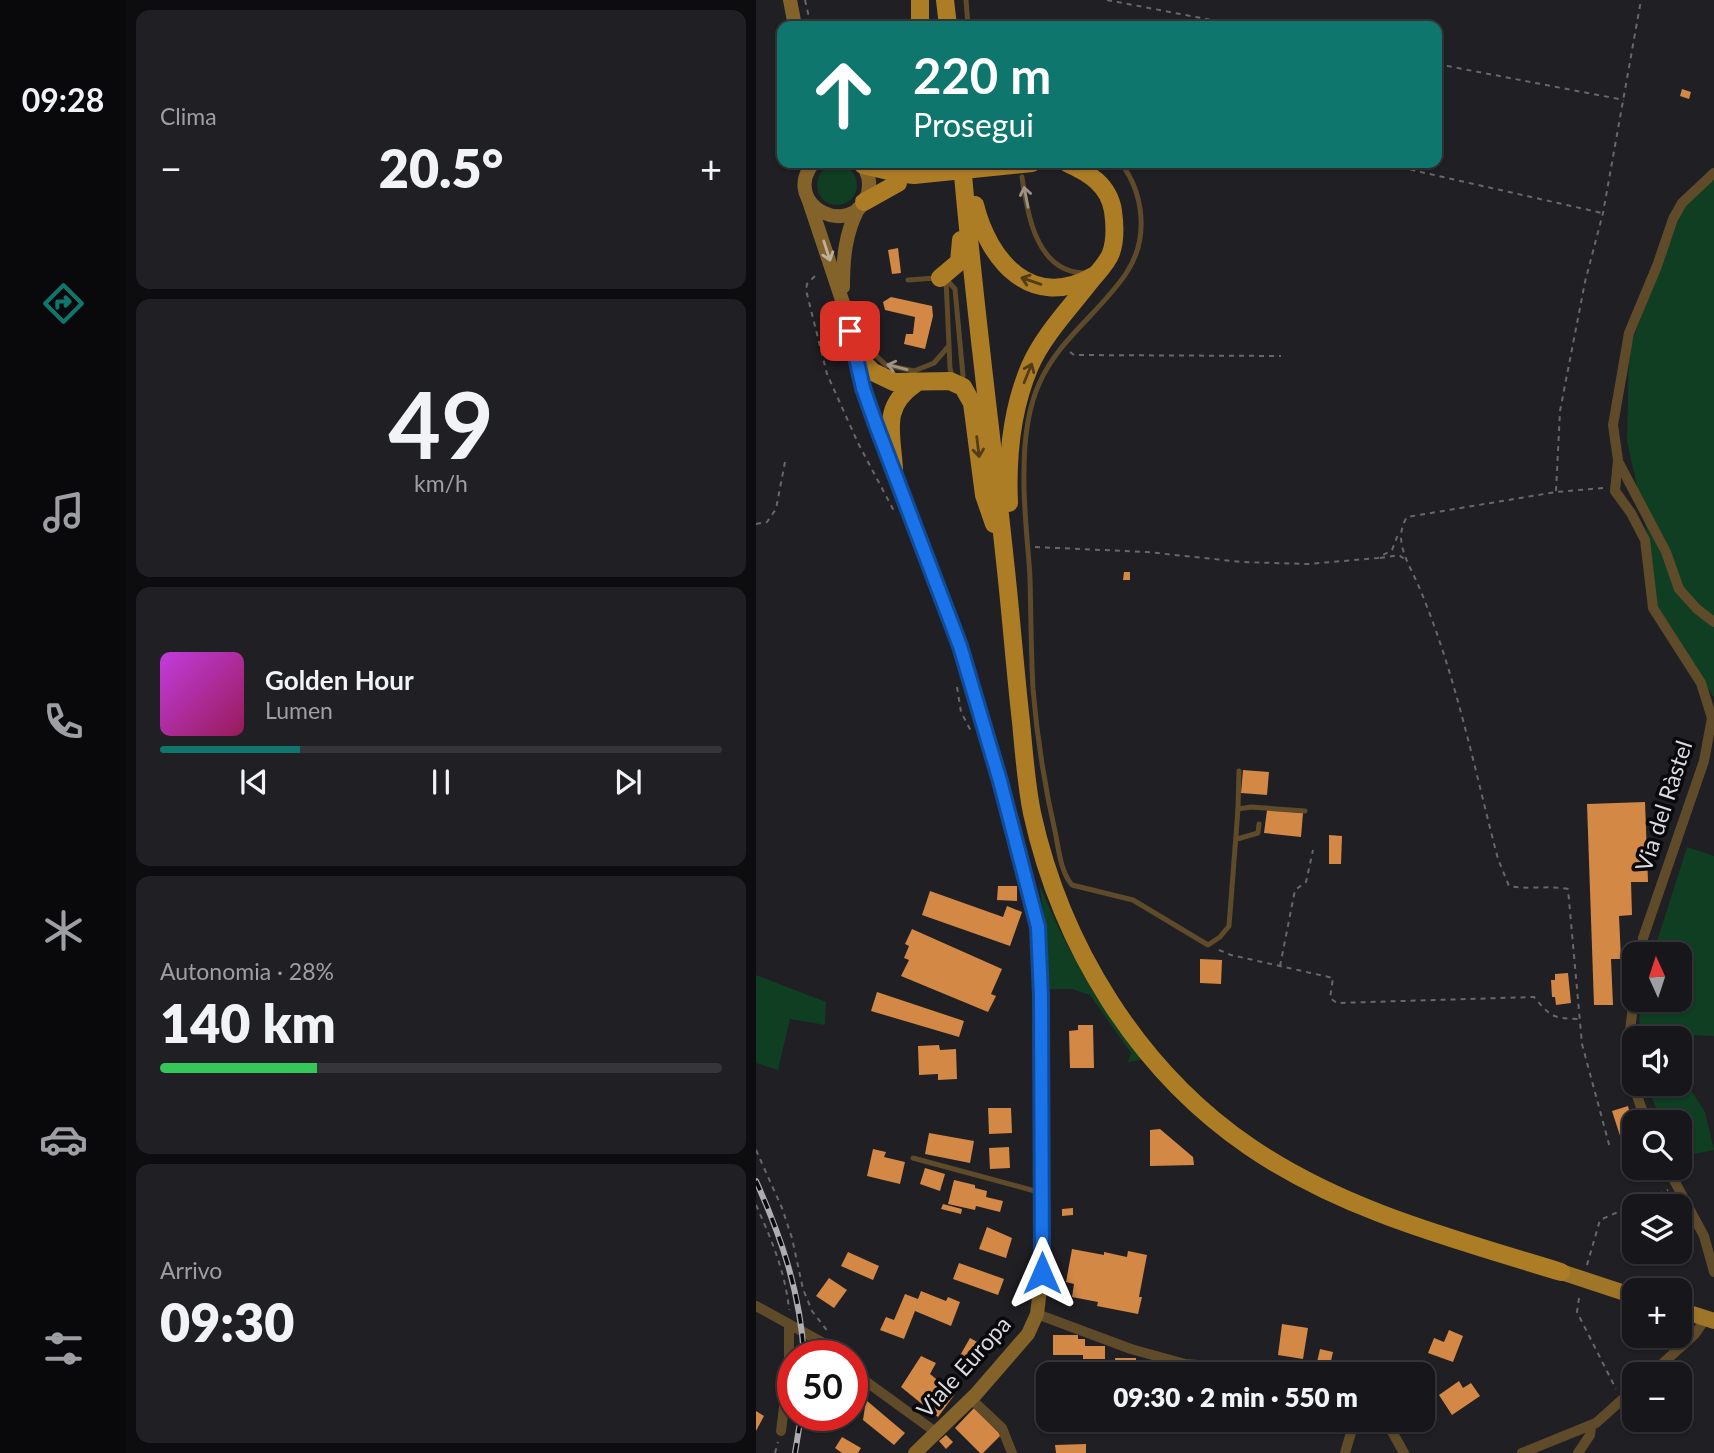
<!DOCTYPE html>
<html lang="it">
<head>
<meta charset="utf-8">
<style>
  body { margin:0; font-family:Lato,sans-serif; background:#202024; color:#f1f3f6; height:100vh; display:flex; flex-direction:column; font-size:26px; white-space:nowrap }
  * { box-sizing:border-box; margin:0 }
  p { font-size:23px; color:#9e9fa3 }
  .icon { flex:none; width:38px; height:38px; fill:none; stroke:currentColor; stroke-width:2; stroke-linecap:round; stroke-linejoin:round }
  .map { position:relative; flex:1; overflow:hidden }
  .sheet { display:flex; flex-direction:column; gap:10px; padding:10px; background:#0d0d0f; width:630px }
  .sheet>* { flex:none }
  .banner { position:absolute; left:21px; top:21px; width:665px; height:147px; border-radius:14px; box-shadow:0 2px 5px #0004,0 0 0 2px #36363a; background:#0f766e; color:#fff; overflow:hidden }
  .needle { width:46px; rotate:357deg }
  .controls { position:absolute; left:866px; top:942px; display:grid; gap:14px }
  .controls a { display:grid; place-items:center; width:70px; height:70px; border-radius:14px; background:#17171b; box-shadow:0 2px 5px #0004,0 0 0 2px #36363a; font-size:35px }
  .speed { position:absolute; left:21px; top:1340px; display:flex; gap:14px; font-size:35px; font-weight:700; text-align:center }
  .speed>* { display:grid; place-content:center; width:91px; height:91px; border-radius:50%; background:#17171b; box-shadow:0 2px 5px #0004,0 0 0 2px #36363a; line-height:1 }
  .speed .limit { border:10px solid #d22; background:#fff; color:#111 }
  .pin { position:absolute; display:grid; place-items:center; width:60px; height:60px; color:#fff; margin:-30px; border-radius:14px; box-shadow:0 4px 10px #0006 }
  .me { position:absolute; width:77px; margin:-38px; rotate:0deg; stroke-linejoin:round; filter:drop-shadow(0 0 5px #0008) }
  .turn { display:flex; align-items:center; gap:24px; height:147px; padding:0 21px; font-size:32px }
  .turn .icon { width:91px; height:91px; stroke-width:2.5 }
  .turn b { display:block; font-size:49px; line-height:60px }
  .big { font-size:52px; font-weight:800; line-height:1.1 }
  .sheet .widget { flex:1; display:flex; flex-direction:column; justify-content:center; gap:10px; min-width:0; padding:0 24px; border-radius:14px; background:#202024 }
  .sheet .dial { align-items:center; gap:0 }
  .dial b { font-size:91px; line-height:1 }
  .song { display:flex; align-items:center; gap:21px }
  .cover { width:84px; height:84px; border-radius:10px; background:linear-gradient(135deg,hsl(290 70% 55%),hsl(330 70% 35%)) }
  .played { height:7px; border-radius:4px; background:linear-gradient(90deg,#0f766e 25%,#36363a 25%) }
  .keys { display:flex; justify-content:space-around; direction:ltr }
  .heat { display:flex; justify-content:space-between; align-items:center; font-size:38px; direction:ltr }
  .charge { height:10px; border-radius:5px; background:linear-gradient(90deg,#34c759 28%,#36363a 0) }
  .trip { position:absolute; left:280px; top:1362px; width:399px; height:70px; border-radius:14px; background:#17171b; box-shadow:0 2px 5px #0004,0 0 0 2px #36363a; font-weight:800; line-height:70px; text-align:center }
  main { display:flex; flex:1; min-height:0 }
  .tab-bar { display:flex; flex-direction:column; width:126px; justify-content:space-around; align-items:center; background:#09090b; color:#9e9fa3 }
  .tab-bar .icon { width:49px; height:49px }
  .tab-bar .current { color:#0f766e }
  .tab-bar b { font-size:32px; color:#f1f3f6 }
  .map>svg:first-child { display:block }
</style>
</head>
<body>
<main>
<nav class="tab-bar">
<b>09:28</b>
<svg class="icon current" aria-label="directions" viewBox="0 0 24 24"><path d="M12 3l9 9-9 9-9-9zM9 14v-3h6M13 9l2 2-2 2"/></svg>
<svg class="icon" aria-label="music" viewBox="0 0 24 24"><path d="M9 18V5l10-2v13"/><circle cx="6" cy="18" r="3"/><circle cx="16" cy="16" r="3"/></svg>
<svg class="icon" aria-label="phone" viewBox="0 0 24 24"><path d="M5 4h4l2 5-3 2q2 4 5 5l2-3 5 2v4C11 20 4 13 5 4z"/></svg>
<svg class="icon" aria-label="climate" viewBox="0 0 24 24"><path d="M12 3v18M4 7l16 10M4 17L20 7"/></svg>
<svg class="icon" aria-label="car" viewBox="0 0 24 24"><path d="M5 17H2v-5l4-1 3-4h7l3 4 3 1v5h-3M9 17h6M6 11h13"/><circle cx="7" cy="17" r="2"/><circle cx="17" cy="17" r="2"/></svg>
<svg class="icon" aria-label="filters" viewBox="0 0 24 24"><path d="M4 7h16M4 17h16"/><circle cx="9" cy="7" r="2"/><circle cx="15" cy="17" r="2"/></svg>
</nav>
<section class="sheet">
<div class="widget"><p>Clima</p>
<div class="heat"><a>−</a><b class="big">20.5°</b><a>+</a></div>
</div>
<div class="widget dial"><b>49</b><p>km/h</p></div>
<div class="widget">
<div class="song"><i class="cover"></i><div><b>Golden Hour</b><p>Lumen</p></div></div>
<div class="played"></div>
<div class="keys"><svg class="icon" aria-label="previous" viewBox="0 0 24 24"><path d="M18 5L8 12l10 7zM5 5v14"/></svg><svg class="icon" aria-label="pause" viewBox="0 0 24 24"><path d="M8 5v14M16 5v14"/></svg><svg class="icon" aria-label="next" viewBox="0 0 24 24"><path d="M6 5l10 7-10 7zM19 5v14"/></svg></div>
</div>
<div class="widget"><p>Autonomia · 28%</p><b class="big">140 km</b><div class="charge"></div></div>
<div class="widget"><p>Arrivo</p><b class="big">09:30</b></div>
</section>
<div class="map">
<svg width="958" height="1453" viewBox="0 0 958 1453">
  <rect width="100%" height="100%" fill="#1f1f24"/>
  <!-- green -->
  <g fill="#0f3e22">
    <circle cx="81" cy="185" r="20"/>
    <polygon points="958,179 958,698 898,600 895,550 871,441 873,349 927,207"/>
    <polygon points="931,847 958,856 958,1036 938,1035 933,1087 949,1112 958,1150 924,1157 924,1122 906,1122 890,1083 924,1083 924,1038 884,1038 883,999 924,999 924,954 897,954"/>
    <polygon points="283,884 303,929 333,985 385,1060 372,1062 375,1053 334,995 316,989 291,989 291,936"/>
    <polygon points="0,975 70,1002 69,1025 34,1019 22,1070 0,1063"/>
  </g>
  <!-- building -->
  <g fill="#d48845">
    <polygon points="926,89 935,92 933,99 924,96"/>
    <polygon points="142,248 145,273 136,274 132,250"/>
    <polygon points="135,297 176,306 177,316 169,349 148,344 150,334 157,334 159,317 129,310 127,302"/>
    <polygon points="368,572 374,572 374,580 367,580"/>
    <polygon points="487,770 513,772 511,795 485,793"/>
    <polygon points="889,802 892,882 875,882 876,915 863,916 865,959 855,959 857,1005 838,1005 831,804"/>
    <polygon points="511,810 547,813 545,837 508,833"/>
    <polygon points="573,835 586,836 585,864 573,864"/>
    <polygon points="242,886 261,886 261,901 241,900"/>
    <polygon points="174,891 247,917 251,906 266,912 254,946 166,915"/>
    <polygon points="156,929 246,969 235,994 240,996 232,1012 145,976 153,960 148,958 153,946 149,944"/>
    <polygon points="444,959 466,960 465,984 444,983"/>
    <polygon points="812,973 815,1003 800,1005 799,997 796,997 795,980 799,980 799,974"/>
    <polygon points="121,992 208,1021 203,1037 115,1011"/>
    <polygon points="322,1025 337,1025 338,1068 314,1068 313,1031 322,1030"/>
    <polygon points="183,1045 184,1050 200,1049 201,1079 182,1080 182,1074 163,1075 162,1046"/>
    <polygon points="872,1106 875,1117 879,1116 881,1122 878,1122 878,1141 867,1145 856,1111"/>
    <polygon points="232,1108 255,1108 256,1133 233,1134"/>
    <polygon points="404,1129 437,1157 438,1165 394,1166 394,1130"/>
    <polygon points="173,1133 218,1141 214,1163 169,1154"/>
    <polygon points="253,1147 254,1168 234,1169 233,1148"/>
    <polygon points="117,1149 130,1152 128,1157 149,1162 144,1184 111,1176"/>
    <polygon points="169,1168 189,1174 184,1191 164,1184"/>
    <polygon points="198,1180 219,1185 219,1188 231,1191 230,1197 247,1201 244,1212 220,1206 219,1210 192,1204"/>
    <polygon points="187,1204 206,1209 205,1214 185,1209"/>
    <polygon points="317,1208 317,1215 306,1216 306,1209"/>
    <polygon points="231,1227 256,1238 250,1258 223,1249"/>
    <polygon points="316,1249 348,1255 348,1252 371,1257 372,1251 391,1255 383,1297 386,1297 382,1314 341,1306 342,1302 316,1297 318,1284 310,1282"/>
    <polygon points="92,1252 123,1266 117,1280 85,1266"/>
    <polygon points="203,1263 248,1279 242,1295 197,1279"/>
    <polygon points="73,1278 91,1290 78,1308 60,1296"/>
    <polygon points="165,1291 190,1301 192,1297 204,1302 195,1326 159,1311 148,1339 124,1330 130,1317 138,1320 149,1294 162,1299"/>
    <polygon points="526,1324 552,1328 547,1359 522,1355"/>
    <polygon points="693,1330 707,1336 697,1362 672,1353 678,1338 688,1342"/>
    <polygon points="297,1335 322,1335 322,1339 329,1339 329,1346 349,1346 349,1359 327,1359 327,1355 297,1355"/>
    <polygon points="214,1338 232,1348 215,1376 198,1366"/>
    <polygon points="564,1349 577,1352 572,1374 559,1371"/>
    <polygon points="165,1356 180,1363 174,1374 199,1394 182,1417 145,1387"/>
    <polygon points="359,1358 380,1358 380,1374 360,1374"/>
    <polygon points="703,1381 707,1388 715,1383 724,1396 696,1415 683,1395"/>
    <polygon points="667,1386 678,1402 667,1410"/>
    <polygon points="110,1400 149,1433 138,1445 107,1420"/>
    <polygon points="218,1408 245,1435 227,1453 224,1453 199,1428"/>
    <polygon points="0,1411 8,1416 0,1431"/>
    <polygon points="522,1419 551,1419 552,1424 523,1426"/>
    <polygon points="638,1419 653,1419 643,1426"/>
    <polygon points="190,1435 197,1442 190,1449 183,1441"/>
    <polygon points="86,1437 105,1448 102,1453 86,1453 79,1448"/>
    <polygon points="330,1444 330,1453 300,1453 299,1445"/>
  </g>
  <g fill="none" stroke-linecap="round" stroke-linejoin="round">
    <!-- path -->
    <g stroke="#68686c" stroke-width="2" stroke-dasharray="5 5" stroke-linecap="butt">
      <polyline points="49,0 55,26"/>
      <polyline points="351,0 487,26"/>
      <polyline points="681,64 868,100"/>
      <polyline points="625,163 846,213"/>
      <polyline points="59,276 51,284 50,290 71,374 102,443 138,511"/>
      <polyline points="314,352 318,355 525,356"/>
      <path d="M847,488L800,492L651,517C636,541 653,563 663,587C700,674 718,768 742,859L753,886C773,890 792,885 812,889L826,1044L854,1148"/>
      <polyline points="800,491 804,411 829,282 847,213 885,0"/>
      <polyline points="0,524 11,522 20,509 29,462"/>
      <polyline points="279,547 391,552 486,562 552,564 622,558 636,550 643,532"/>
      <polyline points="624,558 643,555 651,561"/>
      <polyline points="201,687 205,712 215,731"/>
      <path d="M463,950L475,955L577,978L574,998L581,1003L778,997C795,1017 796,1018 823,1019"/>
      <polyline points="524,966 539,890 550,882 557,850"/>
      <polyline points="0,1150 26,1208 36,1238 47,1289 56,1311 73,1333"/>
      <path d="M0,1205C15,1238 30,1274 33,1310"/>
      <polyline points="831,1265 844,1220 912,1190"/>
      <polyline points="888,1286 900,1290"/>
      <polyline points="823,1298 821,1312 860,1389"/>
      <polyline points="19,1453 22,1442"/>
    </g>
    <!-- service -->
    <g stroke="#5f4b2a" stroke-width="5">
      <polyline points="210,0 212,26"/>
      <path d="M365,163C388,194 393,238 371,272C345,312 303,338 283,384C271,411 268,442 268,472C267,507 272,542 274,578C275,615 275,652 277,689C281,738 289,788 300,836C303,852 305,872 316,885L377,900L452,945L464,937L473,926L482,809L495,807L549,811"/>
      <path d="M266,177C271,213 280,271 327,273"/>
      <polyline points="190,279 194,368 196,377"/>
      <polyline points="190,279 199,289 207,376 203,383"/>
      <polyline points="152,280 180,278"/>
      <polyline points="98,335 130,365 158,371 178,363 192,347"/>
      <polyline points="482,809 483,771"/>
      <polyline points="481,839 502,833 503,824"/>
      <polyline points="157,1158 283,1192"/>
    </g>
    <!-- minor -->
    <g stroke="#5f4b2a" stroke-width="10">
      <polyline points="863,463 910,552 923,589 941,609 958,622"/>
      <polyline points="885,954 887,938 948,761 956,718 945,683 897,608 889,540 875,513 859,491 862,460 857,425 873,333 901,266 917,219 926,203 958,173"/>
      <path d="M878,998C871,1051 869,1071 891,1122"/>
      <polyline points="911,1167 948,1236 958,1272"/>
      <polyline points="0,1306 80,1350 86,1356"/>
      <polyline points="281,1314 375,1349 429,1364 518,1371 531,1374"/>
      <polyline points="96,1367 108,1380 181,1433"/>
      <polyline points="895,1374 939,1334 950,1318"/>
      <polyline points="215,1399 246,1428 256,1453"/>
      <polyline points="629,1419 648,1453"/>
      <polyline points="25,1431 33,1367 33,1326"/>
      <polyline points="589,1453 599,1419"/>
      <polyline points="766,1453 840,1423 878,1389"/>
      <polyline points="822,1453 834,1435 835,1426"/>
    </g>
    <!-- secondary -->
    <g stroke="#83632a" stroke-width="14">
      <polyline points="34,0 39,26"/>
      <path d="M57,163C24,206 97,241 112,193C115,182 112,172 105,163"/>
      <polyline points="53,201 87,303 107,388 204,646 244,781 282,927 285,996 286,1273 281,1314 272,1334 220,1394 159,1453"/>
      <path d="M87,287C87,259 89,234 102,209"/>
    </g>
    <!-- primary -->
    <g stroke="#9f7527" stroke-width="16">
      <polyline points="805,1272 878,1296"/>
      <polyline points="924,1310 958,1321"/>
    </g>
    <!-- trunk -->
    <g stroke="#ac7d24" stroke-width="18">
      <polyline points="189,0 192,26"/>
      <polyline points="164,26 164,0"/>
      <path d="M206,163C217,296 235,428 249,561C255,615 259,669 265,722C268,753 270,783 276,813C305,945 381,1070 494,1147C588,1211 698,1239 805,1272"/>
      <polyline points="107,165 141,173"/>
      <polyline points="108,202 142,183"/>
      <path d="M219,205C233,261 276,311 337,276"/>
      <polyline points="184,278 203,262 205,240"/>
      <polyline points="101,356 117,372 138,382 194,381 207,387 216,403 228,495 238,524"/>
      <path d="M138,469C136,433 125,407 159,384"/>
      <path d="M253,503C251,458 256,408 274,366C287,336 313,309 333,283C340,274 351,264 355,253C360,239 359,225 357,211C353,185 333,173 311,163"/>
    </g>
    <!-- rail casing -->
    <g stroke="#aeaeb2" stroke-width="6">
      <g id="rail">
        <path d="M0,1181C26,1239 44,1292 48,1356"/>
        <polyline points="39,1453 45,1416"/>
      </g>
    </g>
    <!-- rail -->
    <use href="#rail" stroke="#09090b" stroke-width="3.5" stroke-dasharray="10" stroke-linecap="butt"/>
    <!-- trunk-bridge -->
    <polyline stroke="#ac7d24" stroke-width="18" points="141,173 158,175 276,163"/>
  </g>
  <!-- one-way arrows -->
  <defs><path id="oneway-shaft" d="M-6 0H5M1.5-3L5.5 0L1.5 3" fill="none" stroke-width="1.6" stroke-linecap="round" stroke-linejoin="round" transform="scale(1.75)"/></defs>
  <g stroke="#9d9384">
    <use href="#oneway-shaft" transform="translate(270 197) rotate(-101)"/>
    <use href="#oneway-shaft" transform="translate(141 367) rotate(-166)"/>
  </g>
  <use stroke="#bcb1a0" href="#oneway-shaft" transform="translate(71 251) rotate(72)"/>
  <g stroke="#523d16">
    <use href="#oneway-shaft" transform="translate(275 281) rotate(-161)"/>
    <use href="#oneway-shaft" transform="translate(272 373) rotate(-68)"/>
    <use href="#oneway-shaft" transform="translate(222 447) rotate(83)"/>
  </g>
  <g fill="none" stroke-linecap="round" stroke-linejoin="round">
    <!-- route casing -->
    <g stroke="#114b97" stroke-width="18">
      <polyline id="route" points="94,331 107,388 119,422 204,646 244,781 282,927 285,996 286,1273"/>
    </g>
    <!-- route -->
    <use href="#route" stroke="#1a73e8" stroke-width="12"/>
  </g>
  <g text-anchor="middle" stroke-width="7" stroke-linejoin="round" paint-order="stroke">
    <!-- street labels -->
    <g font-size="23" fill="#dbdbdf" stroke="#09090b">
      <text transform="translate(908 806) rotate(-72)" y="8">Via del Ràstel</text>
      <text transform="translate(208 1367) rotate(-48)" y="8">Viale Europa</text>
    </g>
  </g>
</svg>
<div class="controls">
<a><svg class="needle" viewBox="-14 -14 28 28"><path d="M0-13l5 13h-10z" fill="#e53935"/><path d="M0 13l5-13h-10z" fill="#9e9fa3"/></svg></a>
<a><svg class="icon" aria-label="sound" viewBox="0 0 24 24"><path d="M4 9h4l5-4v14l-5-4H4zM17 9q2 3 0 6"/></svg></a>
<a><svg class="icon" aria-label="search" viewBox="0 0 24 24"><circle cx="10" cy="10" r="6"/><path d="M15 15l6 6"/></svg></a>
<a><svg class="icon" aria-label="layers" viewBox="0 0 24 24"><path d="M12 4l9 5-9 5-9-5zM3 14l9 5 9-5"/></svg></a>
<a>+</a>
<a>−</a>
</div>
<div class="speed"><div class="limit">50</div></div>
<div class="pin" style="left:94px;top:331px;background:#d93025"><svg class="icon" aria-label="arrive" viewBox="0 0 24 24"><path d="M6 21V4h12l-3 4 3 4H6"/></svg></div>
<svg class="me" style="left:286px;top:1273px" viewBox="-20 -20 40 40"><path d="M0-17L14 15 0 8-14 15z" fill="#1a73e8" stroke="#fff" stroke-width="4"/></svg>
<div class="trip">09:30 · 2 min · 550 m</div>
<div class="banner">
<div class="turn"><svg class="icon" aria-label="ahead" viewBox="0 0 24 24"><path d="M12 20V5M6 11l6-6 6 6"/></svg><div><b>220 m</b>Prosegui</div></div>
</div>
</div>
</main>
</body>
</html>
